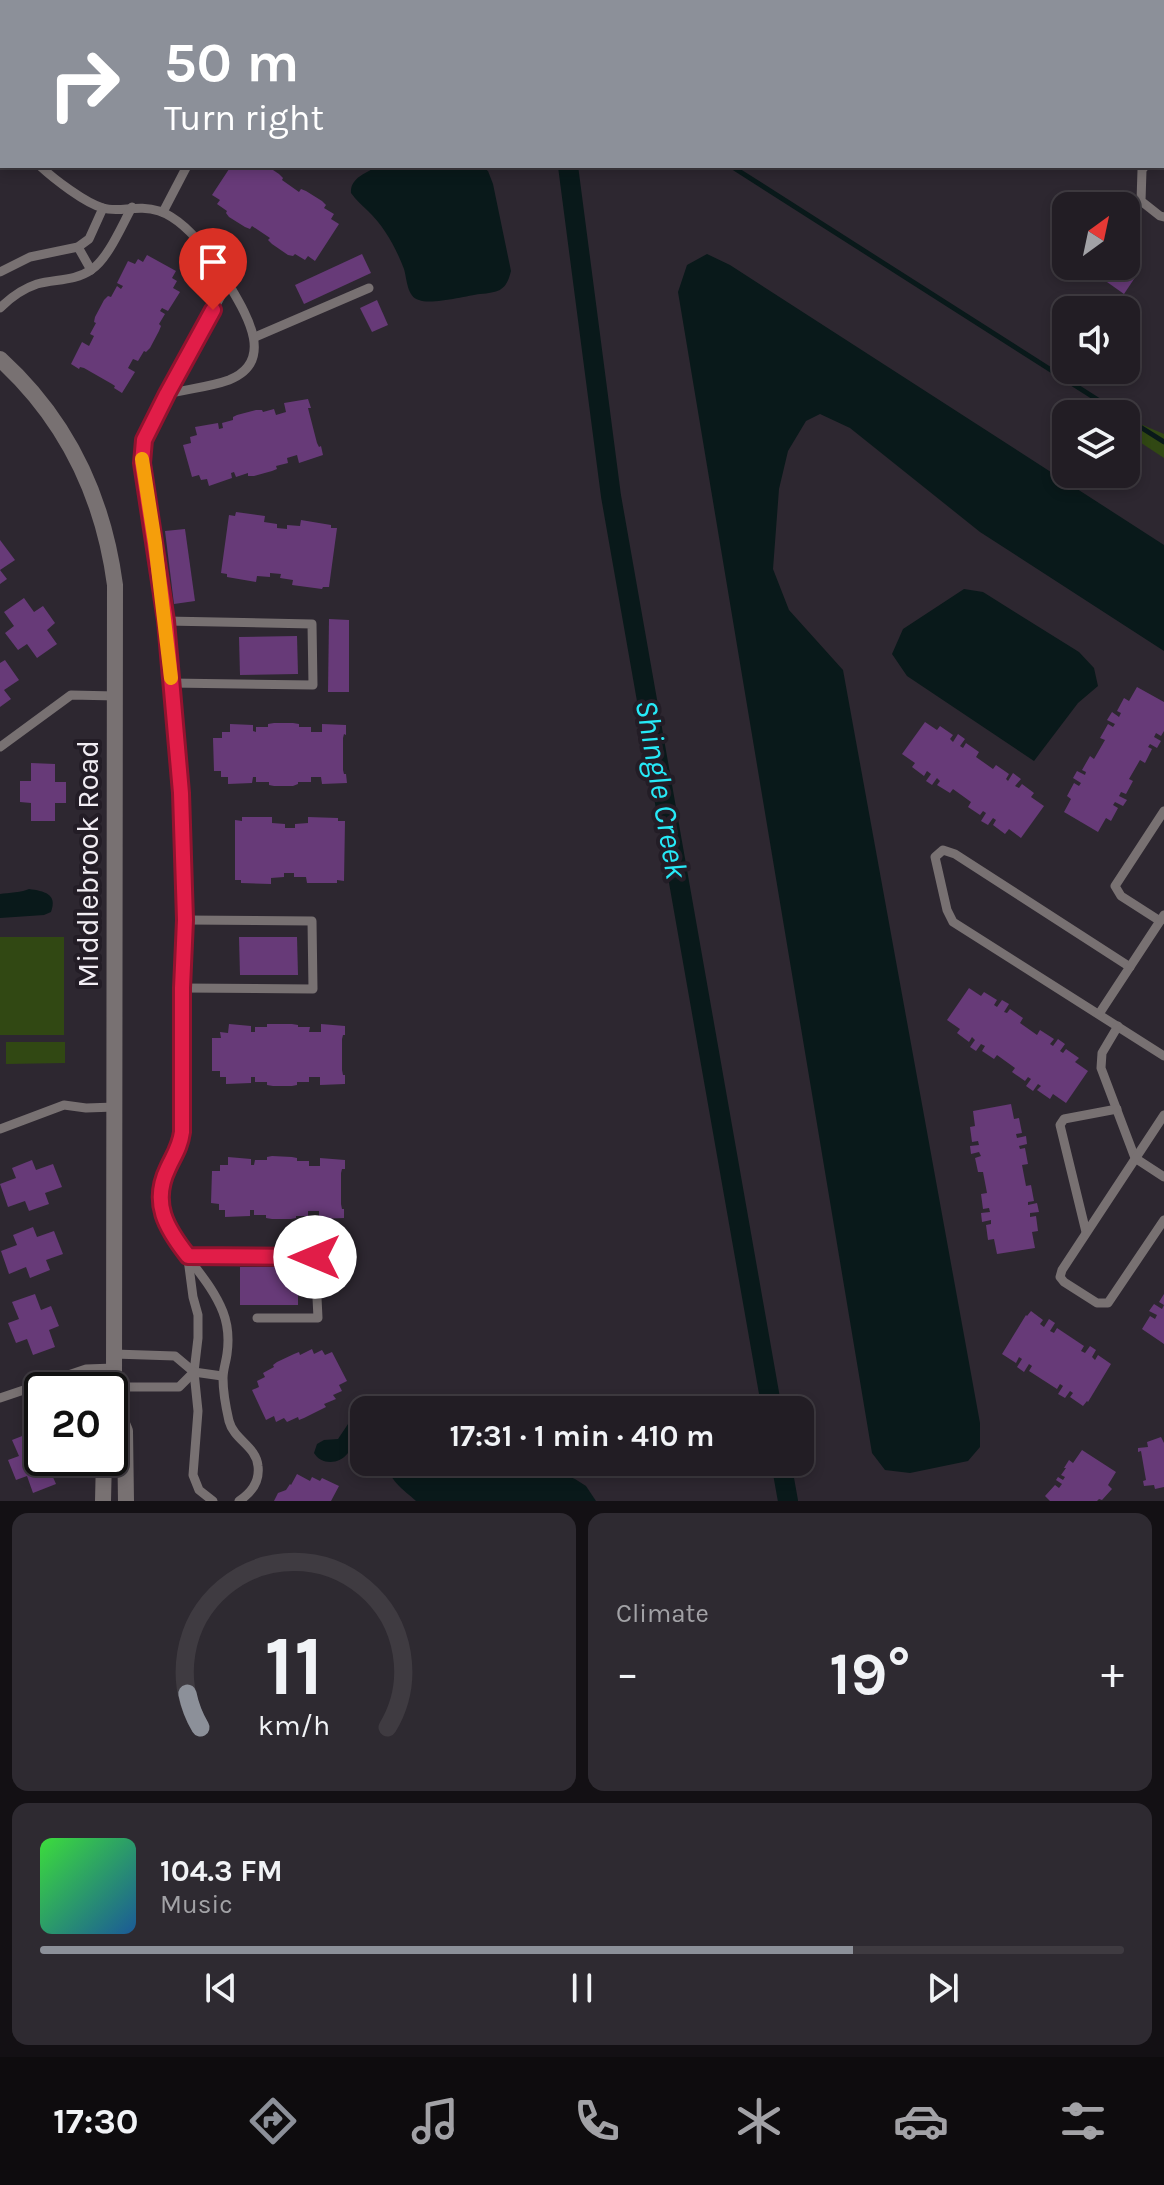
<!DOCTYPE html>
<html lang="en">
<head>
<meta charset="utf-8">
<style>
  body { margin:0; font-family:Karla,sans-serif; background:#2e2a31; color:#f1f3f6; height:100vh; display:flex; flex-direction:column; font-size:30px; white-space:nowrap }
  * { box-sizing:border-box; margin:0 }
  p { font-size:26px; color:#a2a2a6 }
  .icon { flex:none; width:44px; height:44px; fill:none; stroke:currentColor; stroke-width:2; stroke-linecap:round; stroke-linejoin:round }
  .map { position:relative; height:1501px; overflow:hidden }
  .side { display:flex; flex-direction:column; gap:12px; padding:12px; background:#131014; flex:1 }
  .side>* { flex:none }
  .top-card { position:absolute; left:0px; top:0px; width:1164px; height:168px; box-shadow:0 4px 12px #0003,0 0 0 2px #3f3b41; background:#8c9099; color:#fff; overflow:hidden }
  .needle { width:52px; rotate:33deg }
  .tools { position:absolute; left:1052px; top:192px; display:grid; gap:16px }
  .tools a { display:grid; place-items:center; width:88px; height:88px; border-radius:16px; background:#221d24; box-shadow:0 4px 12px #0003,0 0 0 2px #3f3b41; font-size:40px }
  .speed { position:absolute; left:24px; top:1372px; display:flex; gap:16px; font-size:40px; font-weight:700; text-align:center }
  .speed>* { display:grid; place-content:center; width:104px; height:104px; border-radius:50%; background:#221d24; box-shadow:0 4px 12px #0003,0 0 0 2px #3f3b41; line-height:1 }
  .speed .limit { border:4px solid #111; border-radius:12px; background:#fff; color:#111 }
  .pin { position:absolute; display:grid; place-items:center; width:68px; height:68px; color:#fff; margin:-82px -34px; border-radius:50% 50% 50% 0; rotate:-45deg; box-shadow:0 0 8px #0007 }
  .pin .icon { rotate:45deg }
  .me { position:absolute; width:88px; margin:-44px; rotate:270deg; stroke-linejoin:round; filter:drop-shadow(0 0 6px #0008) }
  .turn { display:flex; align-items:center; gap:28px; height:168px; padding:0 32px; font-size:36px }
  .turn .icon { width:104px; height:104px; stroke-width:2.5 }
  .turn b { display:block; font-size:56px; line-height:68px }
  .big { font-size:60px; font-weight:700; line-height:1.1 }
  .side .widget { flex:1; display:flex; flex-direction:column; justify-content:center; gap:12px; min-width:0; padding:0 28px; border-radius:16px; background:#2e2a31 }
  .side .dial { align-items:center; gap:0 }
  .dial svg { height:208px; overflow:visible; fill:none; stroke:#3f3b41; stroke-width:7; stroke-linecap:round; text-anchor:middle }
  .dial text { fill:#f1f3f6; stroke:none }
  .song { display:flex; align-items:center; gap:24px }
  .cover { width:96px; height:96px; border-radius:12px; background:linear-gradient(135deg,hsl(120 70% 55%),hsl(210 70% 35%)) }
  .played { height:8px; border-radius:4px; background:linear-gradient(90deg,#8c9099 75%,#3f3b41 75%) }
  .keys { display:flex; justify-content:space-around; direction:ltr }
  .heat { display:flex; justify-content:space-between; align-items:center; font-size:44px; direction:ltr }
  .side .tiles { flex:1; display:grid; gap:12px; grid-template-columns:1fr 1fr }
  .widget:last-child { grid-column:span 2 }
  .trip { position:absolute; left:350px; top:1396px; width:464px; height:80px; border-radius:16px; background:#221d24; box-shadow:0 4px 12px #0003,0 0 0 2px #3f3b41; font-weight:700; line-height:80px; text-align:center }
  .tabs { display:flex; height:128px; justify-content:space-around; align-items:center; background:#0e0c0e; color:#a2a2a6 }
  .tabs .icon { width:56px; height:56px }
  .tabs .selected { color:#8c9099 }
  .tabs b { font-size:36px; color:#f1f3f6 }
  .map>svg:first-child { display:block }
</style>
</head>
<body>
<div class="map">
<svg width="1164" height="1501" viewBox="0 0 1164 1501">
  <rect width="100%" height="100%" fill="#2d2730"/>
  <!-- green -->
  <g fill="#314813">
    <polygon points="1126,418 1164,434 1164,458 1126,433"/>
    <rect x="0" y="937" width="64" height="98"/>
    <polygon points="6,1042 65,1042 65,1063 6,1064"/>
  </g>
  <!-- water -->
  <g fill="#09191a">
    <path d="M378,166H481L488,171L493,184L511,271C506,291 499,292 480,294C466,296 431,305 419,300C407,297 407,279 404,269C396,248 384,226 368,211C362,205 356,200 351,193C350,178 366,173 378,166Z"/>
    <polygon points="707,254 730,265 1164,545 1164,651 980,532 850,428 820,414 806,421 788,451 779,489 773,569 789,610 843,670 980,1423 980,1447 968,1461 910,1473 885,1470 872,1453 678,292 687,265"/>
    <polygon points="964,589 983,592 1079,652 1094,668 1098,686 1078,703 1034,761 907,676 892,654 903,629"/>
    <path d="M29,889C44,891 58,894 51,912L44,915L0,918V894C8,893 23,892 29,889Z"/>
    <path d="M350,1421L361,1423L364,1432C356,1438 354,1445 348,1453C339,1465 321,1465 314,1453L317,1444L324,1440L338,1439Z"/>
    <path d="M387,1462H533L575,1479L586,1486L596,1501H416C403,1489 388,1480 387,1462Z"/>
  </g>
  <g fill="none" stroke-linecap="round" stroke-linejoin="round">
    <!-- stream -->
    <g stroke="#09191a" stroke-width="5">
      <polyline points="731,166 1120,414"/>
      <polyline points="1126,418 1164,442"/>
    </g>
    <!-- canal -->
    <g stroke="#09191a" stroke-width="20">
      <polyline points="335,0 338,2"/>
      <polyline points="568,166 611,496 772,1410"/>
      <polyline points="781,1462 788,1501"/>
    </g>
  </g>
  <!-- building -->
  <g fill="#673a78">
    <polygon points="231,166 267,166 279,174 283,178 282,180 299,192 301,189 306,191 322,201 326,205 324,208 334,214 331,219 339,224 315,261 308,256 305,260 295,254 293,256 288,255 272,244 268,240 270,238 252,226 250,229 245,227 229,217 226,213 227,211 217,204 220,200 212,195"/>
    <polygon points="362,254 371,273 304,304 295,285"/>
    <polygon points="147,255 176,271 172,278 177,281 173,288 180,292 168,311 162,308 160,311 165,314 159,324 161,326 159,331 150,348 146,352 144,351 138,361 133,359 128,368 135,372 122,393 114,388 115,386 112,384 84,368 80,367 79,369 71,364 82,342 89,346 94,336 90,334 96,323 94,322 95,317 104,300 108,296 111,297 117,286 121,289 123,286 117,283 128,261 135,264 138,259 143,262"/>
    <polygon points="1126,265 1138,273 1124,294 1107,282 1118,266"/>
    <polygon points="377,300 388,325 372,332 360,308"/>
    <polygon points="308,399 311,408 308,408 309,412 317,443 319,447 321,446 323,455 299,463 297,455 287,458 288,463 276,466 277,469 272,471 254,476 248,476 248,473 236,477 234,472 231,473 232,478 209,486 207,479 201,480 199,475 192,477 183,445 191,443 190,437 197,435 195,427 218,423 219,429 223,428 222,423 233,420 233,417 237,415 256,410 262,410 263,412 274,409 276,415 286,412 284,403"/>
    <polygon points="236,512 265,516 264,522 277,524 277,528 287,529 287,525 300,526 301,520 331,525 331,528 337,528 329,587 323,587 322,589 292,585 293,580 280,578 281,574 270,573 270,577 257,576 256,582 227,577 227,574 221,573 229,515 235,516"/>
    <polygon points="185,529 195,601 174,604 165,531"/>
    <polygon points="0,540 15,560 0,570 7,579 0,584"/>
    <polygon points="24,598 34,612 43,606 55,623 47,630 57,644 37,658 27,644 18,650 5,633 14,626 4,612"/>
    <polygon points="329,619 349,620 349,692 328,692"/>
    <polygon points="297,636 298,674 240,675 239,637"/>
    <polygon points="5,660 19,680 4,690 11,699 0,707 0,663"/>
    <polygon points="1137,687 1164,702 1164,731 1161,736 1156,733 1154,737 1161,741 1157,748 1150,744 1148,747 1152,749 1145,763 1140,760 1129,779 1133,781 1126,794 1121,792 1119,796 1127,800 1123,806 1115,802 1113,805 1118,808 1111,821 1106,818 1098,832 1064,812 1071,799 1067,796 1074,783 1079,786 1081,783 1073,778 1077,771 1085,775 1086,772 1082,770 1090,756 1094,759 1105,740 1100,738 1108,724 1113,727 1115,724 1107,720 1112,712 1119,717 1121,713 1117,711 1124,698 1129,701"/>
    <polygon points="925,722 937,730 940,726 953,735 950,739 953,742 958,734 965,739 960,746 963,748 966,743 979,752 976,757 993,769 996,765 1009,774 1006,779 1008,781 1013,773 1021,779 1015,786 1019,788 1022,784 1034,793 1031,797 1044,806 1021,838 1009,829 1005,834 993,825 996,820 993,818 988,825 981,821 986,813 983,811 980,815 968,807 971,802 953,789 950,793 937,785 940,781 937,778 932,785 926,781 931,774 927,771 924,776 912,767 915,763 902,754"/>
    <polygon points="274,723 293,723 299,724 299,727 311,727 311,732 322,732 322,724 346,725 346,735 344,734 343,738 343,770 344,774 346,774 347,783 322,784 321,777 311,777 311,782 298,782 298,784 293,786 274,786 269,785 269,782 256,782 256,777 253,777 252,783 228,784 228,777 221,777 221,771 214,771 213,738 222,738 222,732 230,732 230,724 253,725 253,731 256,732 256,727 268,727 268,724"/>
    <polygon points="31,763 55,764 55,782 66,782 66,803 55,803 55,821 31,821 31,803 20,802 20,781 31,781"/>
    <polygon points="242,817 272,817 272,823 285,824 285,828 295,828 295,824 308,823 308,817 338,818 338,821 345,821 344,881 337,880 337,883 307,883 306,877 294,877 294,873 284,873 284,877 271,878 271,884 241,883 241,880 235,880 235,820 242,821"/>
    <polygon points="239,937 297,937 298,975 240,975"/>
    <polygon points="969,988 981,996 984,992 997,1000 994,1005 997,1007 1002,1000 1009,1004 1004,1012 1007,1013 1010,1009 1023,1018 1020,1023 1037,1035 1040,1030 1054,1039 1050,1044 1053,1046 1058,1039 1065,1044 1060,1051 1063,1053 1066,1049 1079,1058 1075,1062 1088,1071 1066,1103 1053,1094 1050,1099 1037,1090 1041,1086 1038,1084 1033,1091 1026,1086 1031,1079 1028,1077 1025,1081 1012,1072 1015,1068 997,1055 994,1059 982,1051 985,1046 981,1044 976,1051 970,1047 975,1040 972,1037 969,1042 957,1033 960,1029 947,1020"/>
    <polygon points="229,1024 251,1026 251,1032 255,1032 255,1027 267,1027 267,1024 292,1024 298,1025 298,1027 310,1027 309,1032 321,1032 321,1024 345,1026 345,1035 343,1035 342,1039 342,1070 343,1075 345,1075 345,1084 320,1085 320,1077 309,1077 309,1082 297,1082 297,1085 292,1086 273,1086 267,1085 267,1082 255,1082 255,1077 251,1077 251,1083 226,1084 226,1077 220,1077 220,1071 212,1071 212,1038 221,1038 220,1032 228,1033"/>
    <polygon points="1011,1104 1014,1119 1019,1118 1022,1133 1016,1134 1017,1138 1026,1136 1027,1144 1019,1146 1020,1149 1025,1148 1028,1164 1022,1165 1026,1186 1031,1185 1034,1201 1028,1202 1028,1205 1037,1203 1039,1212 1030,1213 1030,1217 1036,1216 1038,1231 1032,1232 1035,1248 997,1254 994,1239 988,1240 986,1225 991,1224 991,1220 982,1222 981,1213 990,1212 989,1208 983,1209 981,1194 987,1193 983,1172 978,1172 975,1158 981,1156 979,1152 971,1154 970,1146 979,1145 978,1141 972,1142 970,1127 975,1126 973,1111"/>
    <polygon points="272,1156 292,1157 297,1158 297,1161 309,1161 309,1166 320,1166 320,1158 345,1160 345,1169 342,1169 341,1173 341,1204 342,1209 344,1209 344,1218 319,1219 319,1211 308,1211 308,1216 296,1216 296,1218 291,1219 272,1219 266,1218 266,1215 254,1215 254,1210 250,1210 250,1216 225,1217 225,1210 219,1210 219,1204 211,1203 212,1171 220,1171 220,1165 228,1165 228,1157 251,1159 251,1165 254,1165 255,1160 267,1160 267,1157"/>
    <polygon points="32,1160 36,1170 53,1164 62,1187 45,1193 49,1204 29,1211 25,1201 8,1207 0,1184 16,1178 12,1168"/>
    <polygon points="33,1227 37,1237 54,1231 63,1254 46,1260 50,1270 30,1278 26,1267 9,1274 1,1251 17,1245 13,1235"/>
    <rect x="240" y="1267" width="58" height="38"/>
    <polygon points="35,1294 41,1310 51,1306 59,1326 49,1330 55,1347 33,1355 27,1339 16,1343 8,1323 19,1319 12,1302"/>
    <polygon points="1164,1294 1164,1344 1142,1329 1150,1316 1155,1319 1157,1315 1149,1311 1154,1304 1162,1309 1164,1305 1159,1302"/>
    <polygon points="1031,1311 1043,1320 1040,1324 1044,1327 1049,1319 1055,1323 1050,1331 1054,1333 1057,1328 1084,1346 1081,1351 1085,1353 1090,1346 1096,1350 1092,1357 1095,1360 1098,1355 1111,1364 1088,1402 1087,1401 1083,1406 1070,1397 1073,1393 1070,1391 1065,1398 1058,1394 1063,1386 1060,1384 1057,1389 1029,1371 1032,1366 1029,1364 1024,1372 1017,1367 1022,1359 1019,1357 1016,1363 1002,1354 1026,1315 1027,1316"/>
    <polygon points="312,1349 314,1354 322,1350 325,1355 332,1352 347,1381 339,1385 342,1391 333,1395 336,1399 324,1404 326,1407 304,1418 299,1420 298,1417 287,1422 284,1418 276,1422 274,1416 266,1420 252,1390 259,1387 257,1381 265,1377 263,1373 274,1367 273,1365 277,1362 294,1354 299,1352 300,1355"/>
    <polygon points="35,1431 42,1447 42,1458 57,1458 59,1463 49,1468 56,1484 33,1493 27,1476 16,1480 8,1460 19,1456 12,1440"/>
    <polygon points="1161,1437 1164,1443 1164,1487 1155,1489 1154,1485 1144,1486 1143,1481 1146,1480 1141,1451 1138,1452 1138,1448 1148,1447 1147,1442"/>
    <polygon points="1082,1450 1116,1472 1108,1485 1112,1489 1102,1500 1099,1499 1097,1501 1050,1501 1045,1496 1055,1485 1059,1488 1062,1484 1056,1480 1058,1477 1063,1480 1065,1477 1061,1475 1066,1468 1064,1468 1069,1460 1073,1463"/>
    <polygon points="297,1474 310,1481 312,1477 320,1481 322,1478 339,1486 331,1501 274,1501 278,1493 286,1490 290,1484 291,1485"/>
  </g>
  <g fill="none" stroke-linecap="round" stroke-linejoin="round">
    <!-- lane -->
    <g stroke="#787172" stroke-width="9">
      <polyline points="0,89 2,93"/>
      <polyline points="1162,136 1164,133"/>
      <path d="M40,166C54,179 85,203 103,208C119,213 138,204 159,211C188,221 213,258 228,283L167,394L144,440L142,463C160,573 176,685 181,797C186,908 182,1020 182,1132C179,1157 156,1176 160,1201C167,1245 207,1271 223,1312C228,1325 229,1340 227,1354C226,1362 223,1370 223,1378C223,1392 226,1408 229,1421C234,1440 256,1446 258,1466C260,1482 251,1493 239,1501"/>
      <polyline points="1145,166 1142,170 1141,201 1160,216 1164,217"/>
      <polyline points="163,212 187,166"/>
      <polyline points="78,247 91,270"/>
      <polyline points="0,272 30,257 78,247 89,239 103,208"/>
      <path d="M0,308C11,297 22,289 37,284C55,279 75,281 91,270C108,259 122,225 132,207"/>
      <polyline points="255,337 369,288"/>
      <path d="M167,394C187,389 210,387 229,380C277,361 245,312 228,283"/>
      <polyline points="166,621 312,624 313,685 171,683"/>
      <polyline points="0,747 71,695 116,696"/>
      <polyline points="1160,921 1121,896 1115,886 1164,811"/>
      <polyline points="1130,967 955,854 943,850 935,857 947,910 953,922 1164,1056"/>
      <polyline points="182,988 313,989 312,921 185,920"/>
      <polyline points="1099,1014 1164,915"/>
      <polyline points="1118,1026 1102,1053 1101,1068 1135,1158 1164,1177"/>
      <polyline points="1164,1115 1062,1270 1060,1277 1064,1282 1097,1303 1108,1303 1164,1220"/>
      <polyline points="0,1129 64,1105 86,1108 115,1107"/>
      <polyline points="1086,1232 1060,1125 1064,1119 1117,1109"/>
      <polyline points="188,1256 315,1257 318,1318 257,1318"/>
      <polyline points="188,1259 193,1297 198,1315 198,1338 194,1372 198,1411 193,1475 199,1490 213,1501"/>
      <polyline points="114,1354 175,1356 194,1372 222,1376"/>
      <polyline points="114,1387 179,1387 194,1372"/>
      <polyline points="0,1398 86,1369 114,1368"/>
    </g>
    <!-- street -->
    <g stroke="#787172" stroke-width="16">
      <path d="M0,359C67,420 103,495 115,585L114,1387V1404L110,1414"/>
      <polyline points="114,1404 125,1431 126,1501"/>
      <polyline points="103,1501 104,1458"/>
    </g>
  </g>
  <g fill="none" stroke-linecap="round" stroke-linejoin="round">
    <!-- route casing -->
    <g stroke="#92132f" stroke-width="20">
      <path id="route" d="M213,310L167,394L144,440L142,463L166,621L181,793L185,920L182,988V1132C180,1147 174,1155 168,1168C151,1203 166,1228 188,1256L315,1257"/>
    </g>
    <!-- route -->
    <use href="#route" stroke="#e11d48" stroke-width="14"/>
    <!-- slow -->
    <polyline stroke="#f59e0b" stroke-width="14" points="142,459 155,543 171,678"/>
  </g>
  <g text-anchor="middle" stroke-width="8" stroke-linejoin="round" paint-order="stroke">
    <!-- street labels -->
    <g font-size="30" fill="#f1edf3" stroke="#231d26">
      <text transform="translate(88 864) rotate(-90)" y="10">Middlebrook Road</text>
    </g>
    <!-- water labels -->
    <g font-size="32" font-style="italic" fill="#26e9f7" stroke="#231d26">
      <text transform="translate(662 789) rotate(80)" y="11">Shingle Creek</text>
    </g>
  </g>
</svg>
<div class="tools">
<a><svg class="needle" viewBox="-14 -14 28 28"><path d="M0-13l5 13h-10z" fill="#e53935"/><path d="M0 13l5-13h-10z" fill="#a2a2a6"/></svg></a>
<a><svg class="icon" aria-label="sound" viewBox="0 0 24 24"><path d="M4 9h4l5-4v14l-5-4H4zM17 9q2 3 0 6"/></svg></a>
<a><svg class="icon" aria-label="layers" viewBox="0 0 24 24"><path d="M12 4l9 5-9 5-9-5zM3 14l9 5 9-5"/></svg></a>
</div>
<div class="speed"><div class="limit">20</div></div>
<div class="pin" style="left:213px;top:310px;background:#d93025"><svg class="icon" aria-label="arrive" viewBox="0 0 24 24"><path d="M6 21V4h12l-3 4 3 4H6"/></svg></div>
<svg class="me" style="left:315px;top:1257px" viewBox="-20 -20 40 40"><circle r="19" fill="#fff"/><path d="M0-13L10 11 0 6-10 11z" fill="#e11d48"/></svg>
<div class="trip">17:31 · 1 min · 410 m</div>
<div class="top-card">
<div class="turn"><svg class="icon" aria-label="right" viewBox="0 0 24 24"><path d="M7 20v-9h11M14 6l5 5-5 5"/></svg><div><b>50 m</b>Turn right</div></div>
</div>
</div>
<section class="side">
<div class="tiles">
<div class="widget dial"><svg viewBox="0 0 100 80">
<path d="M14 69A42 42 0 1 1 86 69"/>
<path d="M14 69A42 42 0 0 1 9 56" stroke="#8c9099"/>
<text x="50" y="56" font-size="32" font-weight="700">11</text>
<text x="50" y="72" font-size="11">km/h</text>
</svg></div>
<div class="widget"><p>Climate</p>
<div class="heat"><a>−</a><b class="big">19°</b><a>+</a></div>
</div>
<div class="widget">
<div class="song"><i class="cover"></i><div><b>104.3 FM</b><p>Music</p></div></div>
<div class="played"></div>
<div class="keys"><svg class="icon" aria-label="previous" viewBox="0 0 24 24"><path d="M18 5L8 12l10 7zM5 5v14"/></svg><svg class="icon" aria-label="pause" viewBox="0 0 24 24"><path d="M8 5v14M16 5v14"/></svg><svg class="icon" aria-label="next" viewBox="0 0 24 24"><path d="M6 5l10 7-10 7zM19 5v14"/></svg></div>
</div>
</div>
</section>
<nav class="tabs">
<b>17:30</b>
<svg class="icon selected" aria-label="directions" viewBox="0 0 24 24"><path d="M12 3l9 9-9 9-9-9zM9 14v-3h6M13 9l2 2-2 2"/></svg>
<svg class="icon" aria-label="music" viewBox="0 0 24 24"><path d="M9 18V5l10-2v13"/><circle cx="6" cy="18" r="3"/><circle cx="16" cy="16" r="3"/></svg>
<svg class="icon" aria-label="phone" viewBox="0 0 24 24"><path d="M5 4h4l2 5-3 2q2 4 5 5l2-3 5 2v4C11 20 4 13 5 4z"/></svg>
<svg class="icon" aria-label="climate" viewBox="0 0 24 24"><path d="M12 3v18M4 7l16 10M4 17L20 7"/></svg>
<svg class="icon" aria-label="car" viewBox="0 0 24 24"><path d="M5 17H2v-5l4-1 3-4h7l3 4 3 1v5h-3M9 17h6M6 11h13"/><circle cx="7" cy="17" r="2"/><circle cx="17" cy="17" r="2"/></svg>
<svg class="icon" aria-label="filters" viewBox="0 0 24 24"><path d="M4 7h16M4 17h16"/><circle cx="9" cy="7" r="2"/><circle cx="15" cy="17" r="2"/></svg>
</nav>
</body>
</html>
